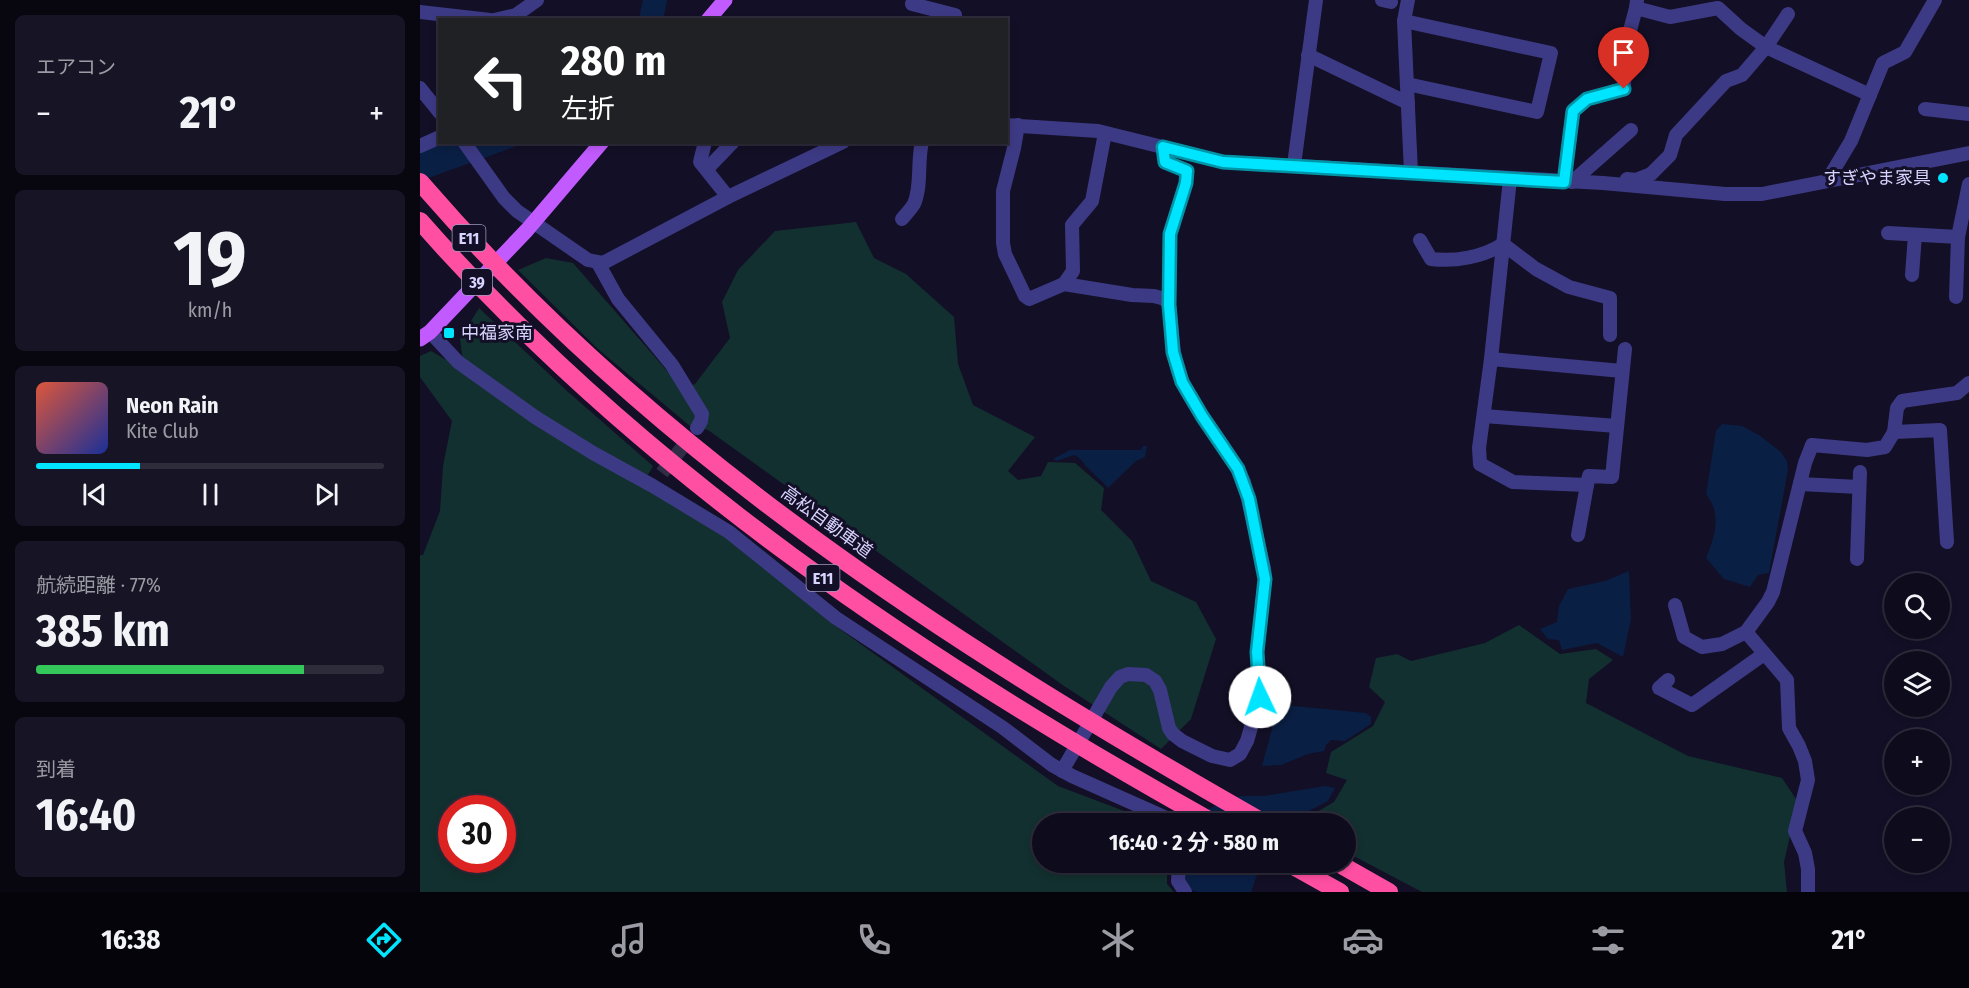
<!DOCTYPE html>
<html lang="ja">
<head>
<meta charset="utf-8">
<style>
  body { margin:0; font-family:"Fira Sans Condensed","Noto Sans JP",sans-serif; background:#171425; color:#f1f3f6; height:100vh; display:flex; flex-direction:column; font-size:22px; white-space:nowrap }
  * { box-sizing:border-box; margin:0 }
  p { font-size:20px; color:#9b9ba3 }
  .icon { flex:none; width:33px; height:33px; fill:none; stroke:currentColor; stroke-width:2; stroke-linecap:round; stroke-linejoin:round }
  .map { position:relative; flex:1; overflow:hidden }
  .details { display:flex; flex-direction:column; gap:15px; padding:15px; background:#08060f; width:420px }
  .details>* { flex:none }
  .top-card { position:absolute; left:18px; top:18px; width:570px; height:126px; border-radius:0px; box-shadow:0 3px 9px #0003,0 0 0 2px #2e2b3b; background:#202124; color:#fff; overflow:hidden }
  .fabs { position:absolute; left:1464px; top:573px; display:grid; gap:12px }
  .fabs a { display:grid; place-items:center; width:66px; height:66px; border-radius:50%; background:#0e0b1c; box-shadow:0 3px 9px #0003,0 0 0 2px #2e2b3b; font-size:30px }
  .speed { position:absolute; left:18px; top:795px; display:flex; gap:12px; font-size:30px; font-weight:700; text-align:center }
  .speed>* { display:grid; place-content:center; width:78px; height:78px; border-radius:50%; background:#0e0b1c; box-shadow:0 3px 9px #0003,0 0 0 2px #2e2b3b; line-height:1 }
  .speed .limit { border:9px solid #d22; background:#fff; color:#111 }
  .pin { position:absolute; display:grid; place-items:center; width:51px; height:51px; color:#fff; margin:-62px -26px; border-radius:50% 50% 50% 0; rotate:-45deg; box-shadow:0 0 6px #0007 }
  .pin .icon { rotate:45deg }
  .me { position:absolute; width:66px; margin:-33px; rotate:357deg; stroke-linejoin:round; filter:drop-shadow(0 0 4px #0008) }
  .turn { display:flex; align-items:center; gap:21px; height:126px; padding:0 24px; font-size:27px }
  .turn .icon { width:78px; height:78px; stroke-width:2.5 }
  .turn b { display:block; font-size:42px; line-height:51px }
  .big { font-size:45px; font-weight:700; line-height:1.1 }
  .details .card { flex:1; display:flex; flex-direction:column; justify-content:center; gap:9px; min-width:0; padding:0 21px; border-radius:9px; background:#171425 }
  .details .dial { align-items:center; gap:0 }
  .dial b { font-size:78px; line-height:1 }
  .song { display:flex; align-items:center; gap:18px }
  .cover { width:72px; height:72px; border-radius:9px; background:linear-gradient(135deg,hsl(10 70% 55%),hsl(230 70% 35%)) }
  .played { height:6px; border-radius:3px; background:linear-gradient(90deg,#00e5ff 30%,#2e2b3b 30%) }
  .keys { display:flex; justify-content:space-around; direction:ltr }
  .heat { display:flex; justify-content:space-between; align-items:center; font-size:33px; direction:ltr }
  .charge { height:9px; border-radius:4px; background:linear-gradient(90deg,#34c759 77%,#2e2b3b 0) }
  .trip { position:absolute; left:612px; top:813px; width:324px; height:60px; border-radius:30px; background:#0e0b1c; box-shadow:0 3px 9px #0003,0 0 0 2px #2e2b3b; font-weight:700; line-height:60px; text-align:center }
  .tab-bar { display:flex; height:96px; justify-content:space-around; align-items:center; background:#06040b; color:#9b9ba3 }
  .tab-bar .icon { width:42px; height:42px }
  .tab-bar .active { color:#00e5ff }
  .tab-bar b { font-size:27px; color:#f1f3f6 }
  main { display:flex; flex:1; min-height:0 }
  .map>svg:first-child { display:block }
</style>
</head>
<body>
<main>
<section class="details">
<div class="card"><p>エアコン</p>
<div class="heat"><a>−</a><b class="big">21°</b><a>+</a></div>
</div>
<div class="card dial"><b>19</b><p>km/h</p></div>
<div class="card">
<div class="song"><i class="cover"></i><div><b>Neon Rain</b><p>Kite Club</p></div></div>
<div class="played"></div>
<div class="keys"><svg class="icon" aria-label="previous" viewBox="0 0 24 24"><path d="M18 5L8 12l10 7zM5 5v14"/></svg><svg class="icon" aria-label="pause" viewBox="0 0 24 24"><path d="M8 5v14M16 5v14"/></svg><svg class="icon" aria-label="next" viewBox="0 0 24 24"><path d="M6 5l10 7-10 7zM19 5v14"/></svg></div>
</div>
<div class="card"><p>航続距離 · 77%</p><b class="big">385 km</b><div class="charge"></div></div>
<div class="card"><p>到着</p><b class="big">16:40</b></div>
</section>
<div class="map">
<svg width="1549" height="892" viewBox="0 0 1549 892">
  <rect width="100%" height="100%" fill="#130f26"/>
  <!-- green -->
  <g fill="#12302f" fill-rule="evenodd">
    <polygon points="436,222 454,258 486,274 534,317 538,364 553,405 615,437 588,471 598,480 621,476 628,462 655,463 684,488 681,510 712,541 731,581 776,602 796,639 771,719 741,749 644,686 288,430 270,426 179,350 98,270 126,258 153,263 262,388 275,384 310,338 302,302 318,270 355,231"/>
    <path d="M59,308L147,391L233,466L223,484L305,536L410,622L638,786L736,823L622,824V862L747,863V884L754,892H0V555H3L20,511L23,466L32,421L0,377V356L11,351L44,370L40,339ZM32,808H82V860H32Z"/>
    <polygon points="1099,625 1140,654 1176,649 1193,660 1169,679 1166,703 1268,756 1362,778 1378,802 1364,862 1367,892 1002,892 926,852 926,824 876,824 914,802 927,780 906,773 911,752 953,726 965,702 949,687 956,658 977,654 991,661 1065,643"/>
  </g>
  <!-- water -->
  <g fill="#0a1f44">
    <polygon points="21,143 105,143 0,181 0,150"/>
    <path d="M1302,424L1322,426L1339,435L1361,452L1367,461L1368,470L1349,573L1338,575L1330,587L1304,579L1286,558C1295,536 1302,514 1286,494L1296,431Z"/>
    <path d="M723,446H727L725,457L716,461L688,488C682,480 675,476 669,469C662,463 664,460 654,455L637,461L633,459L650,450H721Z"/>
    <polygon points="1209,571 1211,619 1203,657 1177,643 1142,650 1139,640 1128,639 1120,629 1137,622 1139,606 1148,589 1185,581"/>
    <polygon points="863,705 946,713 951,717 951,724 925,741 911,740 906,745 904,751 888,754 861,765 842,766 857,710"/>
    <polygon points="905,786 915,788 908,801 889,811 874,814 867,823 763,824 763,819 820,796 844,796"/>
    <polygon points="764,863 847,863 843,869 838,872 831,892 777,892 770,890 763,883"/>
  </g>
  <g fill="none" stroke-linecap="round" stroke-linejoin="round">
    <!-- river -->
    <polyline stroke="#0a1f44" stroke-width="24" points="231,20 235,0"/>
    <!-- minor-tunnel -->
    <polyline stroke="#312d47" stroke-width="14" stroke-dasharray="14 7" stroke-linecap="butt" points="242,473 272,435"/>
    <!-- minor -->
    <g stroke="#3d3a85" stroke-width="14">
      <polyline points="494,0 492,4 535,15 534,20"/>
      <polyline points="962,0 971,2"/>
      <polyline points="988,0 984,21 991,173"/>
      <polyline points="1217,0 1216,8 1250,17 1298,8 1321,29 1346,47 1450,95"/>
      <polyline points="0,12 70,20"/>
      <polyline points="74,20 96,15 117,0"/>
      <polyline points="984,21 1131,53 1117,112 987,84"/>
      <polyline points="888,55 988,103"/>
      <polyline points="0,88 20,113"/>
      <polyline points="1505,109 1549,114"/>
      <polyline points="586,125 678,131 803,162 1183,183 1305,194 1342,194 1549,153"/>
      <path d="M598,125L594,148L583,191V243L585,254L605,296L609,299L644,284L712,295L734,296L745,299L749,305C753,331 751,358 763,383C779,418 808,446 824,482L844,568L845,579L837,652L840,697L827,741L820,754L810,760L792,756L762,741L753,734L749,728L740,690L735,681L726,675L708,674L700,677L691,687L642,771"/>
      <polyline points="44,142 84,198 97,211 168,260 183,263 308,197 423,142"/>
      <polyline points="285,142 280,162 308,197"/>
      <polyline points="0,146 20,137"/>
      <polyline points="743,147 745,162 767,171 766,183 750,234 749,305"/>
      <polyline points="874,165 896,0"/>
      <polyline points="287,169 313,142"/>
      <polyline points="1090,179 1071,359 1059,448 1060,464 1093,482 1167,485 1169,476 1192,477 1205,349"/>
      <polyline points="1207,179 1216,180 1231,174 1250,155 1256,135 1306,81 1322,75 1346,47 1368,14"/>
      <polyline points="1407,181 1431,141 1463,63 1485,52 1515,0"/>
      <polyline points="1144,182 1153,111 1167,99 1204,89 1205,49 1216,8"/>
      <polyline points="1152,182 1211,130"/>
      <path d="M482,219C486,214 491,209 494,204C502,186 497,162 502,142"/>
      <polyline points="1468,233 1538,237"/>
      <path d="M1000,240L1011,259C1035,262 1063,257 1083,244L1116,269L1149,287L1190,298V335"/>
      <polyline points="178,263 198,299 252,365 282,414 281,421 277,428"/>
      <polyline points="1492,275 1495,235"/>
      <polyline points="644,284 653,271 652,225 672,201 685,133"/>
      <polyline points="1536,297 1538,237 1549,184"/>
      <polyline points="10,332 38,362 115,417 173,453 233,486 309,532 416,618 582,727 632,765 652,776 744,817 753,824"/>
      <polyline points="1071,359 1202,371"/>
      <polyline points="1064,416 1197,426"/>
      <polyline points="1474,432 1520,430 1527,542"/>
      <polyline points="1380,484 1439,487"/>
      <polyline points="1158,535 1167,485"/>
      <polyline points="1437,559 1440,472"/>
      <polyline points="1255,605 1264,637 1282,647 1302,644 1326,632"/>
      <polyline points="1248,680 1239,688 1272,705 1344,654"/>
      <polyline points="759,862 758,881 765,892"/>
      <polyline points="1388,892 1388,869 1385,853 1375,831 1388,780 1385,761 1379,746 1369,728 1367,680 1326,632 1348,602 1353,592 1385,463 1392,445 1447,450 1465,447 1474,432 1477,408 1482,401 1537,393 1549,383"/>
    </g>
    <!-- primary -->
    <g stroke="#c25bff" stroke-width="15">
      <polyline points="288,20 305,0"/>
      <polyline points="0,339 10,332 107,230 182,142"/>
    </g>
    <!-- motorway -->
    <g stroke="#ff4fa3" stroke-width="18">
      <path d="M0,182C237,457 533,646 846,824"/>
      <path d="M0,221C221,473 505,662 796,824"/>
      <polyline points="866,862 920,892"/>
      <polyline points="916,862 969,892"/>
    </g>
  </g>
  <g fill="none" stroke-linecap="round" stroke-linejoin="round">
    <!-- route casing -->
    <g stroke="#0095a6" stroke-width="15">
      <polyline id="route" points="840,697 837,652 845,579 829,499 818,469 782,416 762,382 753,352 749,305 750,234 766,183 767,171 745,162 743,147 803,162 1144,182 1153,111 1167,99 1204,89"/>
    </g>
    <!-- route -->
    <use href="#route" stroke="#00e5ff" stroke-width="10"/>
  </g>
  <!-- markers -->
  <g fill="#00e5ff" stroke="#130f26" stroke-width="2">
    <circle cx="1523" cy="178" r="6"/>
    <rect x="23" y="327" width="12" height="12" rx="3"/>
  </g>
  <g text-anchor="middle" stroke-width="6" stroke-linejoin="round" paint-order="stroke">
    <!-- shield labels -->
    <g fill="#130f26" stroke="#9e99be" stroke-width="1.5">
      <rect x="32.5" y="225" width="33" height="26" rx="4.5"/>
      <rect x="42" y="269" width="30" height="26" rx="4.5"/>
      <rect x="386.5" y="565" width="33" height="26" rx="4.5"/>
    </g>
    <g font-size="16" font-weight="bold" fill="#d9d4ff">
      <text x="49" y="244">E11</text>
      <text x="57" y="288">39</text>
      <text x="403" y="584">E11</text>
    </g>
    <!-- poi labels -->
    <g font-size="18" fill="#d9d4ff" stroke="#130f26" text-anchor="end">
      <text x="1511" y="184">すぎやま家具</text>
      <text x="41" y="339" text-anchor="start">中福家南</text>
    </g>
    <!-- street labels -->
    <g font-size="18" fill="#d9d4ff" stroke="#130f26">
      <text transform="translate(407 522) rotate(36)" y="6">高松自動車道</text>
    </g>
  </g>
</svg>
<div class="fabs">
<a><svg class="icon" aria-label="search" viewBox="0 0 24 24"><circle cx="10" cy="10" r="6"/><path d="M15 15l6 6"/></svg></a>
<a><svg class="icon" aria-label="layers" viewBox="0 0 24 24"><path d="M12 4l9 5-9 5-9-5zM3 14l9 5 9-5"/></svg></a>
<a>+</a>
<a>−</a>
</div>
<div class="speed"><div class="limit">30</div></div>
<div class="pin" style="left:1204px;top:89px;background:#d93025"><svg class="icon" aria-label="arrive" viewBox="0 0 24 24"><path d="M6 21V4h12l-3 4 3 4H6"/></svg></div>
<svg class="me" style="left:840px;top:697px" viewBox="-20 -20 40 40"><circle r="19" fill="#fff"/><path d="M0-13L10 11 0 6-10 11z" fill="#00e5ff"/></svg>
<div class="trip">16:40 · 2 分 · 580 m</div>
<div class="top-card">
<div class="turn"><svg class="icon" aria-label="left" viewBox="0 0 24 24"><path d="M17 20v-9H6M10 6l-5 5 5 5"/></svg><div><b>280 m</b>左折</div></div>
</div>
</div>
</main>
<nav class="tab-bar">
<b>16:38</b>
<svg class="icon active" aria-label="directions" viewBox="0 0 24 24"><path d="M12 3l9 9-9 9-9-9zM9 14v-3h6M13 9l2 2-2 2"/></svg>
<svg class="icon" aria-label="music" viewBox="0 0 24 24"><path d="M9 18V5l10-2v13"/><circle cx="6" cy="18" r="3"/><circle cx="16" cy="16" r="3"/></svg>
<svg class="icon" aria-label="phone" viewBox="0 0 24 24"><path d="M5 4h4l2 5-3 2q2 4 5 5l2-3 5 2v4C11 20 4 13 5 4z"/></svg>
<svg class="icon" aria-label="climate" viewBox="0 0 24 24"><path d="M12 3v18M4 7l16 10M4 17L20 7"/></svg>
<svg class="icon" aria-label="car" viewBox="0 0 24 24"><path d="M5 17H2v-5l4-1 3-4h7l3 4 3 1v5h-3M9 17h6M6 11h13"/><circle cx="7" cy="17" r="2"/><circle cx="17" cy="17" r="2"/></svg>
<svg class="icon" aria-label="filters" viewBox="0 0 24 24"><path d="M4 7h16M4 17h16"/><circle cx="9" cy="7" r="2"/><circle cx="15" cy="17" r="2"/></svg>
<b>21°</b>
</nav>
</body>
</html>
